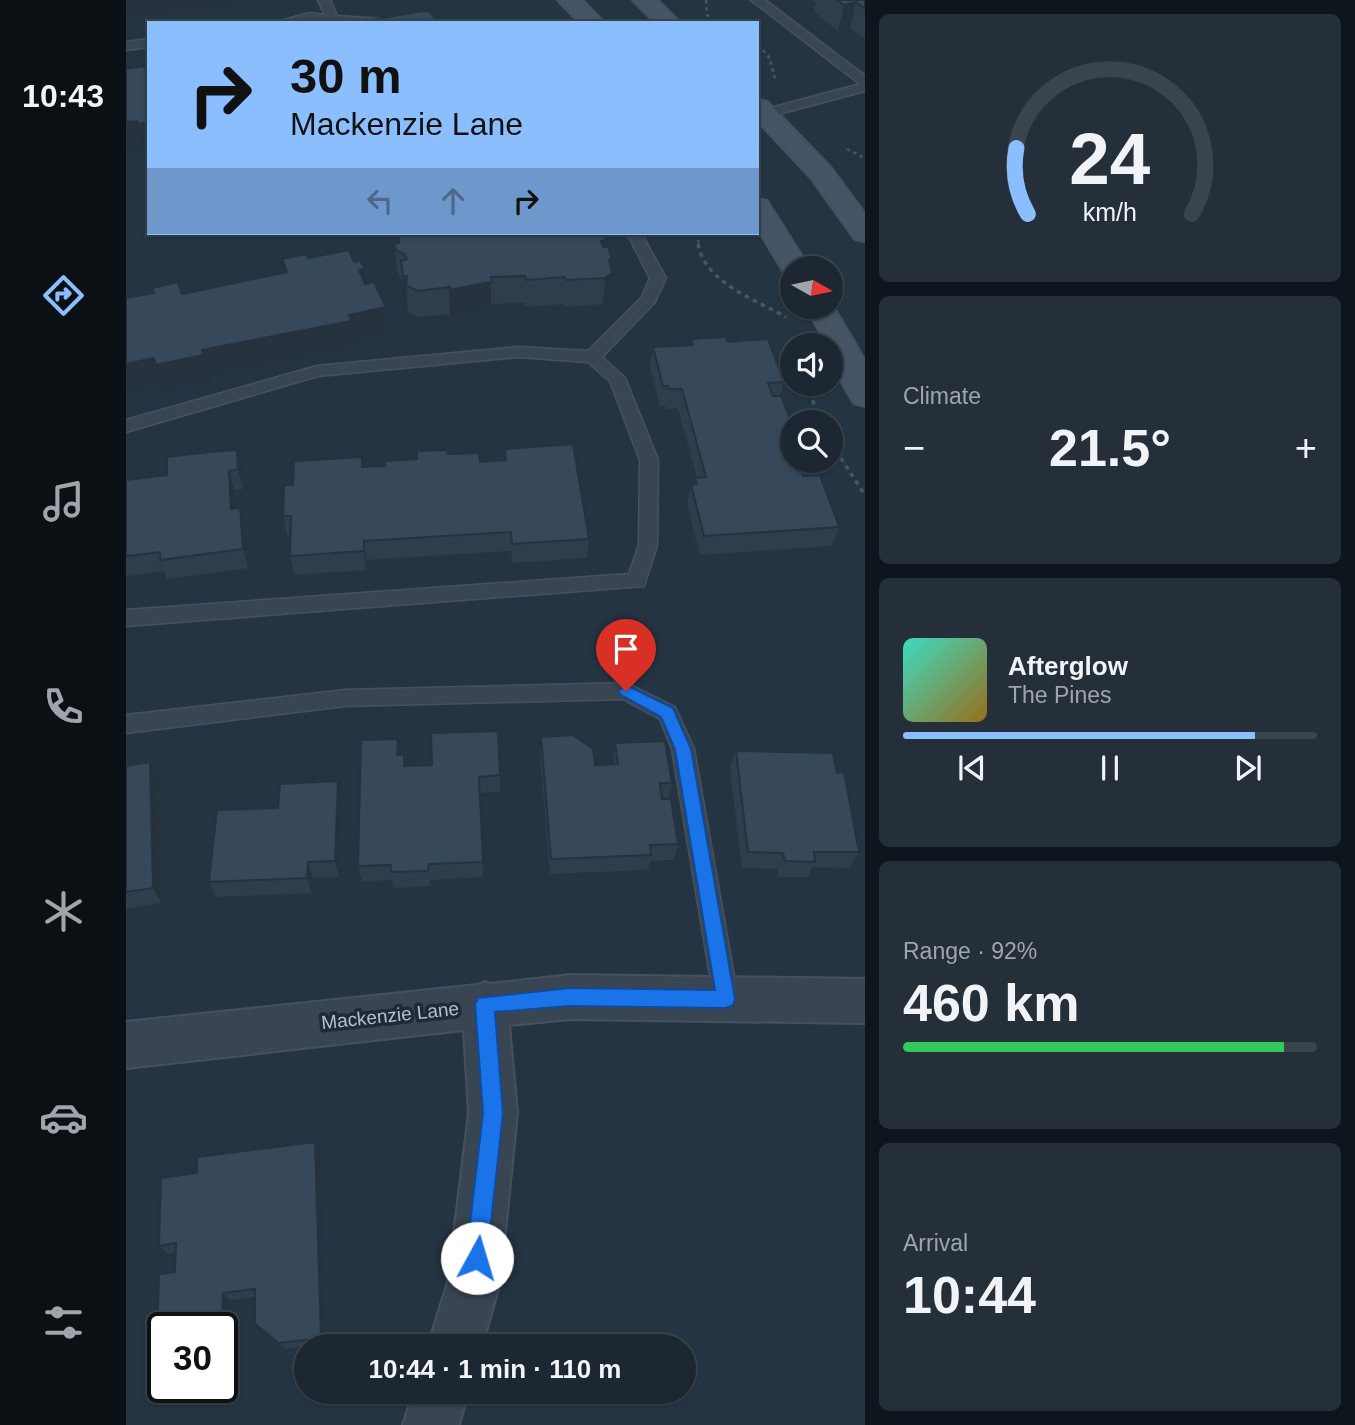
<!DOCTYPE html>
<html lang="en">
<head>
<meta charset="utf-8">
<style>
  body { margin:0; font-family:Arial,sans-serif; background:#252f3a; color:#f1f3f6; height:100vh; display:flex; flex-direction:column; font-size:26px; white-space:nowrap }
  * { box-sizing:border-box; margin:0 }
  p { font-size:23px; color:#a0a5ac }
  .icon { flex:none; width:38px; height:38px; fill:none; stroke:currentColor; stroke-width:2; stroke-linecap:round; stroke-linejoin:round }
  .map { position:relative; flex:1; overflow:hidden }
  .details { display:flex; flex-direction:column; gap:14px; padding:14px; background:#0f151c; width:490px }
  .details>* { flex:none }
  .banner { position:absolute; left:21px; top:21px; width:612px; height:214px; border-radius:0px; box-shadow:0 2px 5px #0004,0 0 0 2px #3a444d; background:#8abefe; color:#111; overflow:hidden }
  .needle { width:46px; rotate:99deg }
  .controls { position:absolute; left:654px; top:256px; display:grid; gap:14px }
  .controls a { display:grid; place-items:center; width:63px; height:63px; border-radius:50%; background:#1c2732; box-shadow:0 2px 5px #0004,0 0 0 2px #3a444d; font-size:35px }
  .speed { position:absolute; left:21px; top:1312px; display:flex; gap:14px; font-size:35px; font-weight:700; text-align:center }
  .speed>* { display:grid; place-content:center; width:91px; height:91px; border-radius:50%; background:#1c2732; box-shadow:0 2px 5px #0004,0 0 0 2px #3a444d; line-height:1 }
  .speed .limit { border:4px solid #111; border-radius:10px; background:#fff; color:#111 }
  .pin { position:absolute; display:grid; place-items:center; width:60px; height:60px; color:#fff; margin:-72px -30px; border-radius:50% 50% 50% 0; rotate:-45deg; box-shadow:0 0 7px #0007 }
  .pin .icon { rotate:45deg }
  .me { position:absolute; width:77px; margin:-38px; rotate:6deg; stroke-linejoin:round; filter:drop-shadow(0 0 5px #0008) }
  .turn { display:flex; align-items:center; gap:24px; height:147px; padding:0 28px; font-size:32px }
  .turn .icon { width:91px; height:91px; stroke-width:2.5 }
  .turn b { display:block; font-size:49px; line-height:60px }
  .lanes { display:flex; align-items:center; height:66px; padding:0 28px; background:#0003; justify-content:center; gap:35px; direction:ltr }
  .lanes .off { opacity:.35 }
  .big { font-size:52px; font-weight:800; line-height:1.1 }
  .details .tile { flex:1; display:flex; flex-direction:column; justify-content:center; gap:10px; min-width:0; padding:0 24px; border-radius:10px; background:#252f3a }
  .details .dial { align-items:center; gap:0 }
  .dial svg { height:182px; overflow:visible; fill:none; stroke:#3a444d; stroke-width:7; stroke-linecap:round; text-anchor:middle }
  .dial text { fill:#f1f3f6; stroke:none }
  .song { display:flex; align-items:center; gap:21px }
  .cover { width:84px; height:84px; border-radius:10px; background:linear-gradient(135deg,hsl(170 70% 55%),hsl(40 70% 35%)) }
  .played { height:7px; border-radius:4px; background:linear-gradient(90deg,#8abefe 85%,#3a444d 85%) }
  .keys { display:flex; justify-content:space-around; direction:ltr }
  .heat { display:flex; justify-content:space-between; align-items:center; font-size:38px; direction:ltr }
  .charge { height:10px; border-radius:5px; background:linear-gradient(90deg,#34c759 92%,#3a444d 0) }
  .trip { position:absolute; left:168px; top:1334px; width:402px; height:70px; border-radius:35px; background:#1c2732; box-shadow:0 2px 5px #0004,0 0 0 2px #3a444d; font-weight:800; line-height:70px; text-align:center }
  main { display:flex; flex:1; min-height:0 }
  .menu { display:flex; flex-direction:column; width:126px; justify-content:space-around; align-items:center; background:#0b1014; color:#a0a5ac }
  .menu .icon { width:49px; height:49px }
  .menu .current { color:#8abefe }
  .menu b { font-size:32px; color:#f1f3f6 }
  .map>svg:first-child { display:block }
</style>
</head>
<body>
<main>
<nav class="menu">
<b>10:43</b>
<svg class="icon current" aria-label="directions" viewBox="0 0 24 24"><path d="M12 3l9 9-9 9-9-9zM9 14v-3h6M13 9l2 2-2 2"/></svg>
<svg class="icon" aria-label="music" viewBox="0 0 24 24"><path d="M9 18V5l10-2v13"/><circle cx="6" cy="18" r="3"/><circle cx="16" cy="16" r="3"/></svg>
<svg class="icon" aria-label="phone" viewBox="0 0 24 24"><path d="M5 4h4l2 5-3 2q2 4 5 5l2-3 5 2v4C11 20 4 13 5 4z"/></svg>
<svg class="icon" aria-label="climate" viewBox="0 0 24 24"><path d="M12 3v18M4 7l16 10M4 17L20 7"/></svg>
<svg class="icon" aria-label="car" viewBox="0 0 24 24"><path d="M5 17H2v-5l4-1 3-4h7l3 4 3 1v5h-3M9 17h6M6 11h13"/><circle cx="7" cy="17" r="2"/><circle cx="17" cy="17" r="2"/></svg>
<svg class="icon" aria-label="filters" viewBox="0 0 24 24"><path d="M4 7h16M4 17h16"/><circle cx="9" cy="7" r="2"/><circle cx="15" cy="17" r="2"/></svg>
</nav>
<div class="map">
<svg width="739" height="1425" viewBox="0 0 739 1425">
  <rect width="100%" height="100%" fill="#253443"/>
  <g fill="none" stroke-linecap="round" stroke-linejoin="round">
    <!-- lane casing -->
    <g stroke="#46515f" stroke-width="3">
      <g id="lane">
        <polygon points="192,0 204,0 211,16 258,19 264,23 147,23 183,13 199,15"/>
        <polygon points="625,0 639,0 739,76 739,91 638,118 633,117 633,111 734,84"/>
        <polygon points="23,39 23,47 0,50 0,42"/>
        <polygon points="501,233 515,233 540,278 529,302 476,357 499,378 532,460 531,545 518,586 0,626 0,610 503,574 513,545 514,460 484,381 462,362 392,357 192,376 0,432 0,420 191,366 392,347 462,351 516,297 524,278"/>
        <polygon points="500,683 549,707 568,749 612,999 609,1007 600,1011 591,1007 588,999 546,749 534,719 497,699 219,706 0,733 0,715 219,690"/>
      </g>
    </g>
    <!-- street casing -->
    <g stroke="#46515f" stroke-width="4">
      <g id="street">
        <polygon points="445,975 739,979 739,1023 445,1019 383,1025 391,1113 374,1282 356,1346 302,1346 322,1282 343,1113 338,1030 0,1068 0,1022 351,985 359,982 363,984"/>
        <polygon points="288,1391 342,1391 333,1425 277,1425"/>
      </g>
    </g>
    <!-- secondary casing -->
    <g stroke="#46515f" stroke-width="4">
      <g id="secondary">
        <polygon points="432,0 456,0 478,23 454,23"/>
        <polygon points="507,0 531,0 554,23 530,23"/>
        <polygon points="632,100 641,102 704,167 739,214 739,241 729,239 686,179 632,121"/>
        <polygon points="632,199 641,201 683,268 667,268 667,276 659,274 632,229"/>
        <path d="M705,303L739,361V406L728,403C718,388 705,363 705,345H702L679,306H705Z"/>
      </g>
    </g>
    <!-- path-far1 -->
    <g stroke="#405b5c" stroke-width="2.5" stroke-dasharray="3.5 3.5" stroke-linecap="butt">
      <polyline points="580,0 581,15 587,23"/>
      <polyline points="632,45 643,57 650,82"/>
      <polyline points="721,149 739,158"/>
      <polyline points="571,233 573,245"/>
    </g>
    <!-- path -->
    <g stroke="#405b5c" stroke-width="3.5" stroke-dasharray="4.5 4.5" stroke-linecap="butt">
      <path d="M572,244C578,282 630,300 660,317"/>
      <polyline points="681,383 694,422"/>
      <polyline points="705,443 739,495"/>
    </g>
    <!-- lane -->
    <use href="#lane" fill="#394552" fill-rule="evenodd"/>
    <!-- street -->
    <use href="#street" fill="#394552" fill-rule="evenodd"/>
    <!-- secondary -->
    <use href="#secondary" fill="#475466" fill-rule="evenodd"/>
  </g>
  <!-- wall -->
  <g fill="#2e3e4d">
    <polygon points="686,0 739,0 739,39 724,28 712,31 688,12 690,3"/>
    <polygon points="268,243 480,247 485,268 484,300 477,304 439,307 437,304 399,307 398,303 365,304 365,308 324,317 324,314 293,317 282,312 281,303 279,304 277,279 274,278 271,270"/>
    <polygon points="565,339 602,342 658,382 654,396 664,419 667,422 682,460 678,476 713,527 706,546 574,555 561,504 565,485 568,484 569,478 571,478 552,408 540,409 539,406 534,406 524,367 527,347 564,345"/>
    <polygon points="379,449 463,539 461,558 386,563 385,551 240,560 240,570 168,575 164,556 164,535 161,535 157,516 237,467 259,466 322,454 354,462 379,460"/>
    <polygon points="116,470 117,489 108,490 109,508 114,508 118,527 122,568 41,579 38,571 0,576 0,479"/>
    <polygon points="415,737 469,765 487,764 489,743 546,783 542,799 552,844 548,860 524,861 522,870 424,874 414,754"/>
    <polygon points="272,739 273,755 278,754 279,766 374,775 374,792 354,793 357,877 304,880 304,886 267,888 266,880 236,882 232,866"/>
    <polygon points="610,751 711,773 733,852 724,868 686,867 682,877 652,877 651,869 616,868 604,768"/>
    <polygon points="0,766 32,779 35,903 0,909"/>
    <polygon points="216,798 213,877 187,878 186,893 90,897 83,882 152,808"/>
    <polygon points="194,1153 200,1343 160,1349 129,1324 129,1297 104,1300 104,1338 96,1339 96,1328 37,1328 37,1345 31,1342 49,1272 50,1252 42,1254 33,1246 71,1173"/>
  </g>
  <!-- shaded-wall -->
  <g fill="#26323e">
    <polygon points="0,0 56,0 58,10 0,20"/>
    <polygon points="57,0 134,0 59,12"/>
    <polygon points="730,2 724,28 712,31 718,5"/>
    <polygon points="11,121 17,147 0,150 0,122"/>
    <polygon points="23,122 23,149 19,150 12,124"/>
    <polygon points="480,240 478,267 475,241"/>
    <polygon points="486,259 485,274 486,273 484,300 477,304 479,278 483,260"/>
    <polygon points="239,269 242,296 233,270"/>
    <polygon points="281,276 280,285 281,303 279,304 277,277"/>
    <polygon points="365,282 365,308 324,317 323,290"/>
    <polygon points="260,307 262,334 228,342 228,347 82,376 84,381 37,391 36,385 0,393 0,364 76,350"/>
    <polygon points="111,450 116,470 117,489 112,469"/>
    <polygon points="103,471 108,490 110,528 105,509"/>
    <polygon points="114,508 118,527 122,568 117,549"/>
    <polygon points="238,541 240,560 240,570 238,551"/>
    <polygon points="24,762 32,779 35,903 27,888"/>
    <polygon points="212,781 216,798 213,877 209,861"/>
    <polygon points="182,862 187,878 186,893 181,878"/>
    <polygon points="189,1142 194,1153 200,1343 195,1338"/>
    <polygon points="97,1293 104,1300 104,1338 96,1332"/>
  </g>
  <!-- building -->
  <g fill="#364859" stroke="#26323e" stroke-width="2">
    <polygon points="711,0 739,0 739,9 730,2 718,5"/>
    <polygon points="296,11 304,12 312,23 228,23"/>
    <polygon points="18,66 20,71 23,70 23,122 12,124 11,121 0,122 0,69"/>
    <polygon points="272,233 478,233 480,240 475,241 477,247 482,247 486,259 483,260 486,273 479,278 440,280 439,277 400,280 399,276 365,277 365,282 323,290 324,287 291,291 280,285 281,276 277,277 275,261 281,259 277,253 271,251 268,243 273,243"/>
    <polygon points="223,250 228,262 234,260 239,269 233,270 239,284 248,282 260,307 223,315 225,321 76,350 77,355 30,365 28,358 0,364 0,298 28,293 26,288 52,282 56,294 161,272 156,259 180,254 182,258"/>
    <polygon points="600,337 602,342 642,339 658,382 642,383 647,396 655,396 664,419 673,418 674,422 667,422 667,460 682,460 672,461 677,476 694,475 713,527 578,536 565,485 571,484 569,478 580,477 556,389 543,389 542,386 537,386 527,347 567,345 565,339"/>
    <polygon points="447,444 463,539 386,544 385,532 238,541 238,551 164,556 165,516 157,516 158,485 167,485 168,461 236,457 236,467 259,466 258,461 291,459 291,451 321,450 322,454 353,453 354,462 380,460 379,449"/>
    <polygon points="111,450 112,469 103,471 105,509 114,508 117,549 34,560 34,552 0,556 0,480 41,475 41,457 83,452"/>
    <polygon points="372,731 374,775 353,777 357,862 303,864 302,871 265,872 265,865 232,866 235,740 272,739 271,755 278,754 278,766 306,765 305,733"/>
    <polygon points="447,735 467,749 469,765 492,764 489,743 539,741 546,783 534,783 536,799 545,799 552,844 524,845 525,855 425,859 415,737"/>
    <polygon points="610,751 707,753 711,773 718,772 733,852 688,852 689,862 659,861 657,853 622,852"/>
    <polygon points="24,762 27,888 0,892 0,766"/>
    <polygon points="212,781 209,861 182,862 181,878 83,882 91,810 152,808 154,784"/>
    <polygon points="189,1142 195,1338 153,1343 129,1324 129,1289 97,1293 96,1328 37,1328 37,1341 31,1342 33,1274 49,1272 50,1243 33,1246 35,1178 71,1173 71,1157"/>
  </g>
  <!-- route -->
  <polygon fill="#1a73e8" stroke="#114b97" stroke-width="2" points="500,685 547,708 565,749 609,999 607,1005 600,1008 444,1006 369,1012 377,1113 361,1258 358,1266 351,1269 343,1266 340,1258 357,1113 349,1004 352,998 444,988 589,990 549,749 535,717 495,695 492,691"/>
  <g text-anchor="middle" stroke-width="7" stroke-linejoin="round" paint-order="stroke">
    <!-- street labels -->
    <g font-size="19" fill="#b6c0cc" stroke="#1e2a38">
      <text transform="translate(264 1015) rotate(-6)" y="7">Mackenzie Lane</text>
    </g>
  </g>
</svg>
<div class="controls">
<a><svg class="needle" viewBox="-14 -14 28 28"><path d="M0-13l5 13h-10z" fill="#e53935"/><path d="M0 13l5-13h-10z" fill="#a0a5ac"/></svg></a>
<a><svg class="icon" aria-label="sound" viewBox="0 0 24 24"><path d="M4 9h4l5-4v14l-5-4H4zM17 9q2 3 0 6"/></svg></a>
<a><svg class="icon" aria-label="search" viewBox="0 0 24 24"><circle cx="10" cy="10" r="6"/><path d="M15 15l6 6"/></svg></a>
</div>
<div class="speed"><div class="limit">30</div></div>
<div class="pin" style="left:500px;top:691px;background:#d93025"><svg class="icon" aria-label="arrive" viewBox="0 0 24 24"><path d="M6 21V4h12l-3 4 3 4H6"/></svg></div>
<svg class="me" style="left:351px;top:1258px" viewBox="-20 -20 40 40"><circle r="19" fill="#fff"/><path d="M0-13L10 11 0 6-10 11z" fill="#1a73e8"/></svg>
<div class="trip">10:44 · 1 min · 110 m</div>
<div class="banner">
<div class="turn"><svg class="icon" aria-label="right" viewBox="0 0 24 24"><path d="M7 20v-9h11M14 6l5 5-5 5"/></svg><div><b>30 m</b>Mackenzie Lane</div></div>
<div class="lanes"><svg class="icon off" aria-label="left" viewBox="0 0 24 24"><path d="M17 20v-9H6M10 6l-5 5 5 5"/></svg><svg class="icon off" aria-label="ahead" viewBox="0 0 24 24"><path d="M12 20V5M6 11l6-6 6 6"/></svg><svg class="icon" aria-label="right" viewBox="0 0 24 24"><path d="M7 20v-9h11M14 6l5 5-5 5"/></svg></div>
</div>
</div>
<section class="details">
<div class="tile dial"><svg viewBox="0 0 100 80">
<path d="M14 69A42 42 0 1 1 86 69"/>
<path d="M14 69A42 42 0 0 1 9 40" stroke="#8abefe"/>
<text x="50" y="56" font-size="32" font-weight="700">24</text>
<text x="50" y="72" font-size="11">km/h</text>
</svg></div>
<div class="tile"><p>Climate</p>
<div class="heat"><a>−</a><b class="big">21.5°</b><a>+</a></div>
</div>
<div class="tile">
<div class="song"><i class="cover"></i><div><b>Afterglow</b><p>The Pines</p></div></div>
<div class="played"></div>
<div class="keys"><svg class="icon" aria-label="previous" viewBox="0 0 24 24"><path d="M18 5L8 12l10 7zM5 5v14"/></svg><svg class="icon" aria-label="pause" viewBox="0 0 24 24"><path d="M8 5v14M16 5v14"/></svg><svg class="icon" aria-label="next" viewBox="0 0 24 24"><path d="M6 5l10 7-10 7zM19 5v14"/></svg></div>
</div>
<div class="tile"><p>Range · 92%</p><b class="big">460 km</b><div class="charge"></div></div>
<div class="tile"><p>Arrival</p><b class="big">10:44</b></div>
</section>
</main>
</body>
</html>
